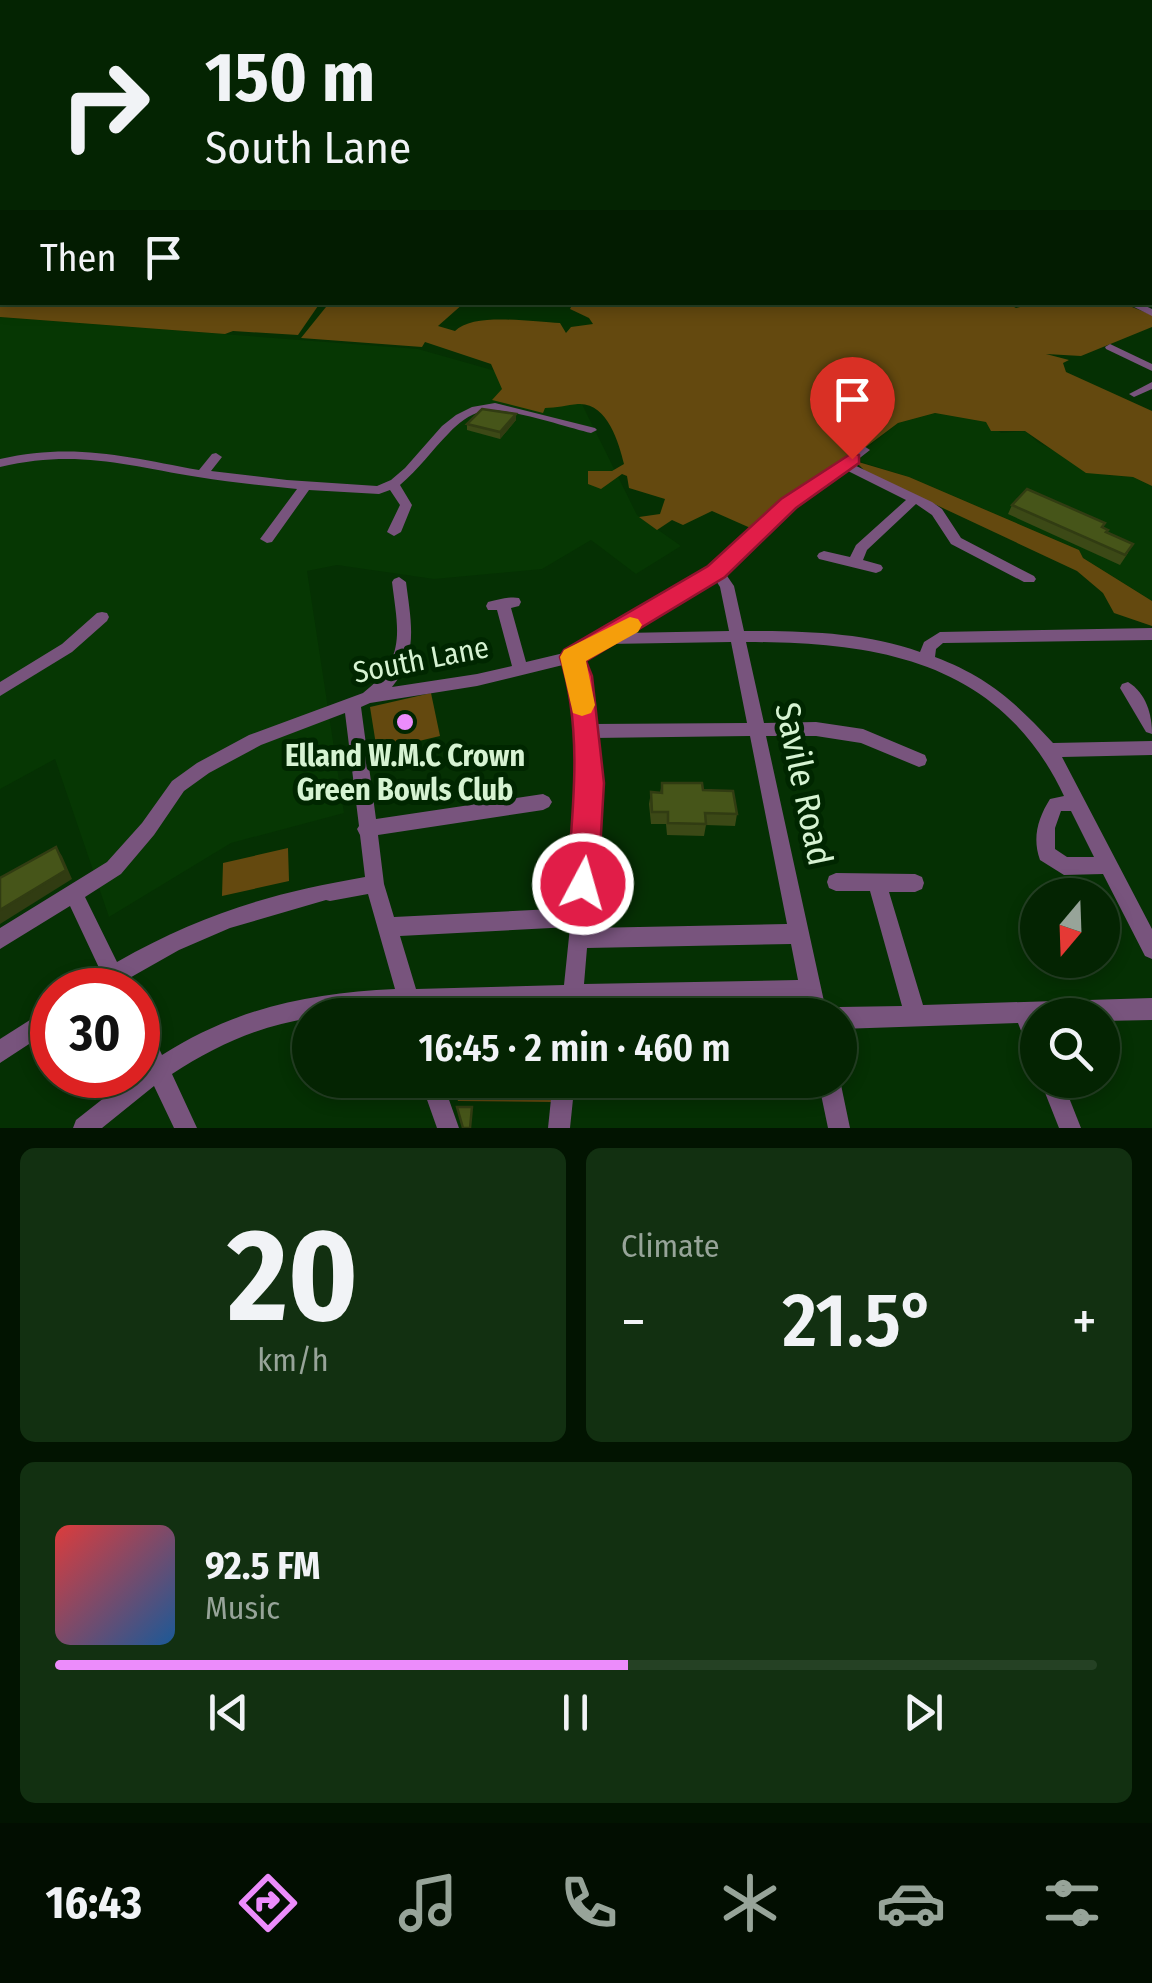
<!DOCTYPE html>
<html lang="en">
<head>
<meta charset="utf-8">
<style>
  body { margin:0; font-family:"Fira Sans Condensed",sans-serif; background:#123011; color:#f1f3f6; height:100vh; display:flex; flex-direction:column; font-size:38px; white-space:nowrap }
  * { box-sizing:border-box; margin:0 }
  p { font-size:32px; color:#97a499 }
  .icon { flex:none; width:55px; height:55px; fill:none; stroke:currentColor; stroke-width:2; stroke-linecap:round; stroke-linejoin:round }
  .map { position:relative; height:1128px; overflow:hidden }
  .details { display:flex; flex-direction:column; gap:20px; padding:20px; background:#021401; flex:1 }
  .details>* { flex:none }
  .banner { position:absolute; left:0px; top:0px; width:1152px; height:305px; box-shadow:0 5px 15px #0003,0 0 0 2px #254124; background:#042402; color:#f1f3f6; overflow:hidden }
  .needle { width:65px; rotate:199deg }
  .tools { position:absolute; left:1020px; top:878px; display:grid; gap:20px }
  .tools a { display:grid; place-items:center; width:100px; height:100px; border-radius:50%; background:#042402; box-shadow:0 5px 15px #0003,0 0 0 2px #254124; font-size:50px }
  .speed { position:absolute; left:30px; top:968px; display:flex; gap:20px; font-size:50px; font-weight:700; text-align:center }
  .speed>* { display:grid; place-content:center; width:130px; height:130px; border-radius:50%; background:#042402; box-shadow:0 5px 15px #0003,0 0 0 2px #254124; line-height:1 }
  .speed .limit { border:15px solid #d22; background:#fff; color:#111 }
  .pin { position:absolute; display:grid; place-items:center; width:85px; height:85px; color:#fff; margin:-102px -42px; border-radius:50% 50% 50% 0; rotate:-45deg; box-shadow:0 0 10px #0007 }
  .pin .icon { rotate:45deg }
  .me { position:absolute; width:110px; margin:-55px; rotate:6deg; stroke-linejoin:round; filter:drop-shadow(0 0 8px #0008) }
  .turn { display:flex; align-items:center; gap:35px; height:210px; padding:0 40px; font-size:45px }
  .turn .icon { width:130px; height:130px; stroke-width:2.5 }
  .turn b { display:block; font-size:70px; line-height:85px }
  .then { display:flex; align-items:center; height:95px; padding:0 40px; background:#0003; gap:20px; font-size:38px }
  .big { font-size:75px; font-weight:600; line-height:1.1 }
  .details .widget { flex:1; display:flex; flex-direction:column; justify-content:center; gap:15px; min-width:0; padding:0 35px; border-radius:15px; background:#123011 }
  .details .dial { align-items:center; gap:0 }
  .dial b { font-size:130px; line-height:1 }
  .song { display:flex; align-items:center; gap:30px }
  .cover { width:120px; height:120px; border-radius:15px; background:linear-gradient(135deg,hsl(0 70% 55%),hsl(210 70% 35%)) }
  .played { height:10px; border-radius:5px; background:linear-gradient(90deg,#ec8cfb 55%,#254124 55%) }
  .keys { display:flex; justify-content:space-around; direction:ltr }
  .heat { display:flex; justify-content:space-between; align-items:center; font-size:55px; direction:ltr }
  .details .tiles { flex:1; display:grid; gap:20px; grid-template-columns:1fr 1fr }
  .widget:last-child { grid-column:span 2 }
  .trip { position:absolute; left:292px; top:998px; width:565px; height:100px; border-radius:50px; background:#042402; box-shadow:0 5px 15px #0003,0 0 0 2px #254124; font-weight:600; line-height:100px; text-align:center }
  .menu { display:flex; height:160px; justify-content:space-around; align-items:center; background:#020e01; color:#97a499 }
  .menu .icon { width:70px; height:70px }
  .menu .on { color:#ec8cfb }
  .menu b { font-size:45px; color:#f1f3f6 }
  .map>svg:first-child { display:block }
</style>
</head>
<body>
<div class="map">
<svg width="1152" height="1128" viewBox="0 0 1152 1128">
  <rect width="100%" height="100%" fill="#053003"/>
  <!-- built -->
  <g fill="#063703">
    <polygon points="0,317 418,349 577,394 637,515 681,546 636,574 591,540 542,569 434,579 337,565 307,571 344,813 231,843 109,917 55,759 0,789"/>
    <polygon points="935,413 987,422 1001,433 1025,431 1039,443 1105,475 1133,477 1152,486 1152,601 1083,558 1079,550 909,477 852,459 898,423"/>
  </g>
  <!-- green -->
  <g fill="#64490f">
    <polygon points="0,225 2,302 320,303 298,335 233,331 225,334 0,317"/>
    <path d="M330,302L464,303L438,326L455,331C473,312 533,322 560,323L566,333L571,327L593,324L589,318L570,309L573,303L1005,302L1016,308L1036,303H1122L1152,315V327L1081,356L1046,354L1069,360L1063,363L1066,372L1152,411V486L1133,477L1086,473L1025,431H991L986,422L935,413L898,423L755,530L712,511L683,525L672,520L657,530L639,517L660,514L665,499L629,488L627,476L622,474L601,489L588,484V471H612L624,464C619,443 607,402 578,404C567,405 556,408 545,408L543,413L492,400L502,389L491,364L425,342L422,347L301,338Z"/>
    <polygon points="855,461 909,477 1079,550 1083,558 1152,601 1152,626 1114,613 1103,593 1077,571 866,472"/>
    <polygon points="431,693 440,736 377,751 370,707"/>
    <polygon points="288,848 289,881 222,896 223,863"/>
    <polygon points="449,1080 553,1080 551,1102 458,1101"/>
  </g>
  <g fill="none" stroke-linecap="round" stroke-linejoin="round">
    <!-- minor -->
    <g fill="#78547d" fill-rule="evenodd">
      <polygon points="1124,302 1137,302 1152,309 1152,316"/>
      <polygon points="1110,344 1152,364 1152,371 1106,349 1105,347"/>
      <polygon points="1152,382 1152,389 1134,397 1129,394"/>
      <path d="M495,403L595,428L597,430L591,433C566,427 505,406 482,411C469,415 458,423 449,433C432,450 419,469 400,485L412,505L401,532L394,536L387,532L400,505L390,490L379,494L309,490L272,542L267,543L260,539L297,489C264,486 230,482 198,477C124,465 76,449 0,467V459C74,442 127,457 199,470L212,454L216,453L222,457L211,471L287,480L377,486L391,480L405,468L442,426L456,415L472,407Z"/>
      <path d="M864,446L870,450L852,464L932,502L942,509L961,538L1034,576L1036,579L1034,582H1024L951,544L932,515L916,504L867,550L863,560L881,565L883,568L881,571L876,573L819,559L817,556L819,553L824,551L850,557L856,545L906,500L844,469L793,506L725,573L734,586L744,631C802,631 865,632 920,652L924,642L940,632L1152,628V640L943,643L936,649L935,657C988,677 1015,702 1053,743L1152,741V755L1062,757L1152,929V959L1145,956L1103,874L1064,875L1040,860C1032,838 1038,818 1050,799L1064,796C1001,662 880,642 746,642L764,723L816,722L863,729L925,755L927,760L925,765L919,767L861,743L816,736H766L827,1015H805L803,1000L582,1005V1015H560L561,1005L422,1009L424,1015H402L401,1010L310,1015V1018C259,1026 215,1046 172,1074L197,1128H174L154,1086L102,1128H73L76,1120L133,1075H138V1072L145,1066L138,1050V1018L146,1020L162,1055C236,1008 309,993 395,989L368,894L330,901L326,900L230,928L179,950L126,980L130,990H82L85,983L101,972L70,906L0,949V928L107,862L142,823L172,781L197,763L249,735L363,693C407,659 398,631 392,582L394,579L399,577L406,582C411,622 419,654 392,687L477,674L512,666L497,610H488L486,606L488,602C497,600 510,596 519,598L521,602L519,606L511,608L526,662L568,652L712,569L783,500ZM715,579L720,587L729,631L624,633ZM731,642L747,723L592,724L587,675L581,659L607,644ZM567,664L571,675L580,783V828L572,908L394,917L384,884L378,835L543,810L549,807L552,802L549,797L543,794L376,819L361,707L370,703L477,686ZM345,713L359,826L357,829L360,835L365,877C272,893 201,914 117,962L85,897L121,874L154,835L184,791L209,773L261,745ZM750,736L787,924L589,928L598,828V783L593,738ZM1061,811H1071L1094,857H1067L1055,849V828ZM570,927L564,985L416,989L400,936ZM791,944L798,980L584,984L587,948Z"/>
      <polygon points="102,612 107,613 109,617 107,621 72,652 0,696 0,682 62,644 97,613"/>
      <path d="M1128,682C1146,693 1152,714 1152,734L1146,732L1120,688L1122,684Z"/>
      <polygon points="836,873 915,874 922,877 924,883 922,889 915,892 889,892 923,1005 1152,998 1152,1020 1102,1021 1102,1015 1038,1015 1038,1057 1030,1054 1018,1023 840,1029 840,1015 831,1015 833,1011 840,1007 902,1006 870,891 836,891 829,888 827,882 829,876"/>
      <polygon points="52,1006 52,1029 0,1063 0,1039"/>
      <polygon points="420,1080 442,1080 459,1128 437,1128"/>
      <polygon points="553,1080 575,1080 570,1128 548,1128"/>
      <polygon points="818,1080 840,1080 850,1128 828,1128"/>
      <polygon points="1040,1080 1062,1080 1081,1128 1059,1128"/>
    </g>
    <!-- highway -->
    <g fill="#e990f7" fill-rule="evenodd">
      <rect x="0" y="148" width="2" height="6"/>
      <polygon points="2,218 2,226 0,227 0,219"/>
    </g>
  </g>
  <!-- wall -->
  <g fill="#3c4916">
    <polygon points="516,414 516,420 500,439 467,430 467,424"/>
    <polygon points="1012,505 1103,527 1106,532 1128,553 1120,565 1008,514"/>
    <polygon points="662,783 703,790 737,814 735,826 706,825 704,836 667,835 666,824 651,824 649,804 651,792 660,793"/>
  </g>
  <!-- shaded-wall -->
  <g fill="#313c12">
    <polygon points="516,414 516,420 500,439 500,432"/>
    <polygon points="56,847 62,856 72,879 0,924 0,910"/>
  </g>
  <!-- building -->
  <g fill="#465519" stroke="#313c12" stroke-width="2.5">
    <polygon points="482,409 516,414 500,432 467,424"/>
    <polygon points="1027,489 1105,523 1102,527 1108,530 1106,532 1133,544 1125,555 1012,505"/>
    <polygon points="662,783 702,783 703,790 733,791 737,814 705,813 706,824 668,823 668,812 652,812 651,792 662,793"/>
    <polygon points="56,847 66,870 0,910 0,878"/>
    <polygon points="457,1107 472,1107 470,1128 463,1128"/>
  </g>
  <!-- sky -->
  <linearGradient id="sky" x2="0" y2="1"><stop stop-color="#031a02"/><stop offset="0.43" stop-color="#2a4e39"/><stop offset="1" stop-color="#2a4e39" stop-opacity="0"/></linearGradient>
  <rect width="1152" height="277" fill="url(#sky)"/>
  <!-- route -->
  <path fill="#e11d48" stroke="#92132f" stroke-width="2.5" d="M852,453L859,455V463L796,508L725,577L586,661L592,676L604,783L598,884L594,895L583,899L572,895L567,884C573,811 583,728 560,657L564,650L708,566L781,499Z"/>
  <!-- slow -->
  <polygon fill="#f59e0b" points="630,617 638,619 642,625 638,632 586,661 595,705 591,713 582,716 573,713 560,657 564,650"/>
  <!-- markers -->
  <circle fill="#ec8cfb" stroke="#002600" stroke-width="4" cx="405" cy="722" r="10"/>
  <g text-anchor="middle" stroke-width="10" stroke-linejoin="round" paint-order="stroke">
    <!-- street labels -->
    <g font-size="30" fill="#d6f3d2" stroke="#002600">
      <text transform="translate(421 660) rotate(-11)" y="10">South Lane</text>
    </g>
    <!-- poi labels -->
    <g font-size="30" font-weight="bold" fill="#d6f3d2" stroke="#002600">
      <text x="405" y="766">Elland W.M.C Crown<tspan x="405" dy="34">Green Bowls Club</tspan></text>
    </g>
    <!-- near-street labels -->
    <g font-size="35" fill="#d6f3d2" stroke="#002600">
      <text transform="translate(804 784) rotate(78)" y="12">Savile Road</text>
    </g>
  </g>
</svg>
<div class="tools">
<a><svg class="needle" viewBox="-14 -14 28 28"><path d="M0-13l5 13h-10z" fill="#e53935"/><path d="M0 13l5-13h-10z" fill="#97a499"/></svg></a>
<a><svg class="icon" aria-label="search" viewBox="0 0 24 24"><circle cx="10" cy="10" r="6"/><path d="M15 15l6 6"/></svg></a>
</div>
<div class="speed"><div class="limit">30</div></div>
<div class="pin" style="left:852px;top:459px;background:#d93025"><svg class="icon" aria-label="arrive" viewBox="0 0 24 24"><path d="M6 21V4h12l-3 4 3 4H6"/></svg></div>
<svg class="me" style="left:583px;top:884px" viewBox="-20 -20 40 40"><circle r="17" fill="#e11d48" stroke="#fff" stroke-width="3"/><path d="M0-11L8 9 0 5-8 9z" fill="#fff"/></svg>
<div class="trip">16:45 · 2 min · 460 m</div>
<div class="banner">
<div class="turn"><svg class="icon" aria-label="right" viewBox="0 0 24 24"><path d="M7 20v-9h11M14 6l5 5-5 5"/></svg><div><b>150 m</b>South Lane</div></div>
<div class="then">Then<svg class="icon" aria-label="arrive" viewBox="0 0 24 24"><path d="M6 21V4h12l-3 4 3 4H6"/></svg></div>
</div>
</div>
<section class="details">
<div class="tiles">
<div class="widget dial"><b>20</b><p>km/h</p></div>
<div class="widget"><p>Climate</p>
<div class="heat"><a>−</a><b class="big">21.5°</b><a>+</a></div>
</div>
<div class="widget">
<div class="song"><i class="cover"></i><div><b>92.5 FM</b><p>Music</p></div></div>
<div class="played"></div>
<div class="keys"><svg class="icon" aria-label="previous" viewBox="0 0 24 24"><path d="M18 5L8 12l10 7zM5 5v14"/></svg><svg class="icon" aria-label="pause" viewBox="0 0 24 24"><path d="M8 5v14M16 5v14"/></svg><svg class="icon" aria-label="next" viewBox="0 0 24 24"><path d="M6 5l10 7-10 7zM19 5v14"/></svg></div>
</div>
</div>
</section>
<nav class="menu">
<b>16:43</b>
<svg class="icon on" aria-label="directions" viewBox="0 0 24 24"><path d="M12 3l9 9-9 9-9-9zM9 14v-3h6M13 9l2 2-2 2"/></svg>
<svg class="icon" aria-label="music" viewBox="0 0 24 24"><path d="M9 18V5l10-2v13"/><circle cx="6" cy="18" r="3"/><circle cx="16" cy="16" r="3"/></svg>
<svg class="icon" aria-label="phone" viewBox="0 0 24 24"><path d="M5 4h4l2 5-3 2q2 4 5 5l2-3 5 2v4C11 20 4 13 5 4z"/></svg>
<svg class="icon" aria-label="climate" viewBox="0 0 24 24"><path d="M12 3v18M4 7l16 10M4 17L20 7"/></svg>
<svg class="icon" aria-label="car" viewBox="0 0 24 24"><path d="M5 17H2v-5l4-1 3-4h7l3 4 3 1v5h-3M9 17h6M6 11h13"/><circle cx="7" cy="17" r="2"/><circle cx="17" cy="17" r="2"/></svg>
<svg class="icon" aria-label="filters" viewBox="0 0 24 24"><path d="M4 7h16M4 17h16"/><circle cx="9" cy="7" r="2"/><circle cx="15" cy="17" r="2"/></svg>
</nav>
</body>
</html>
